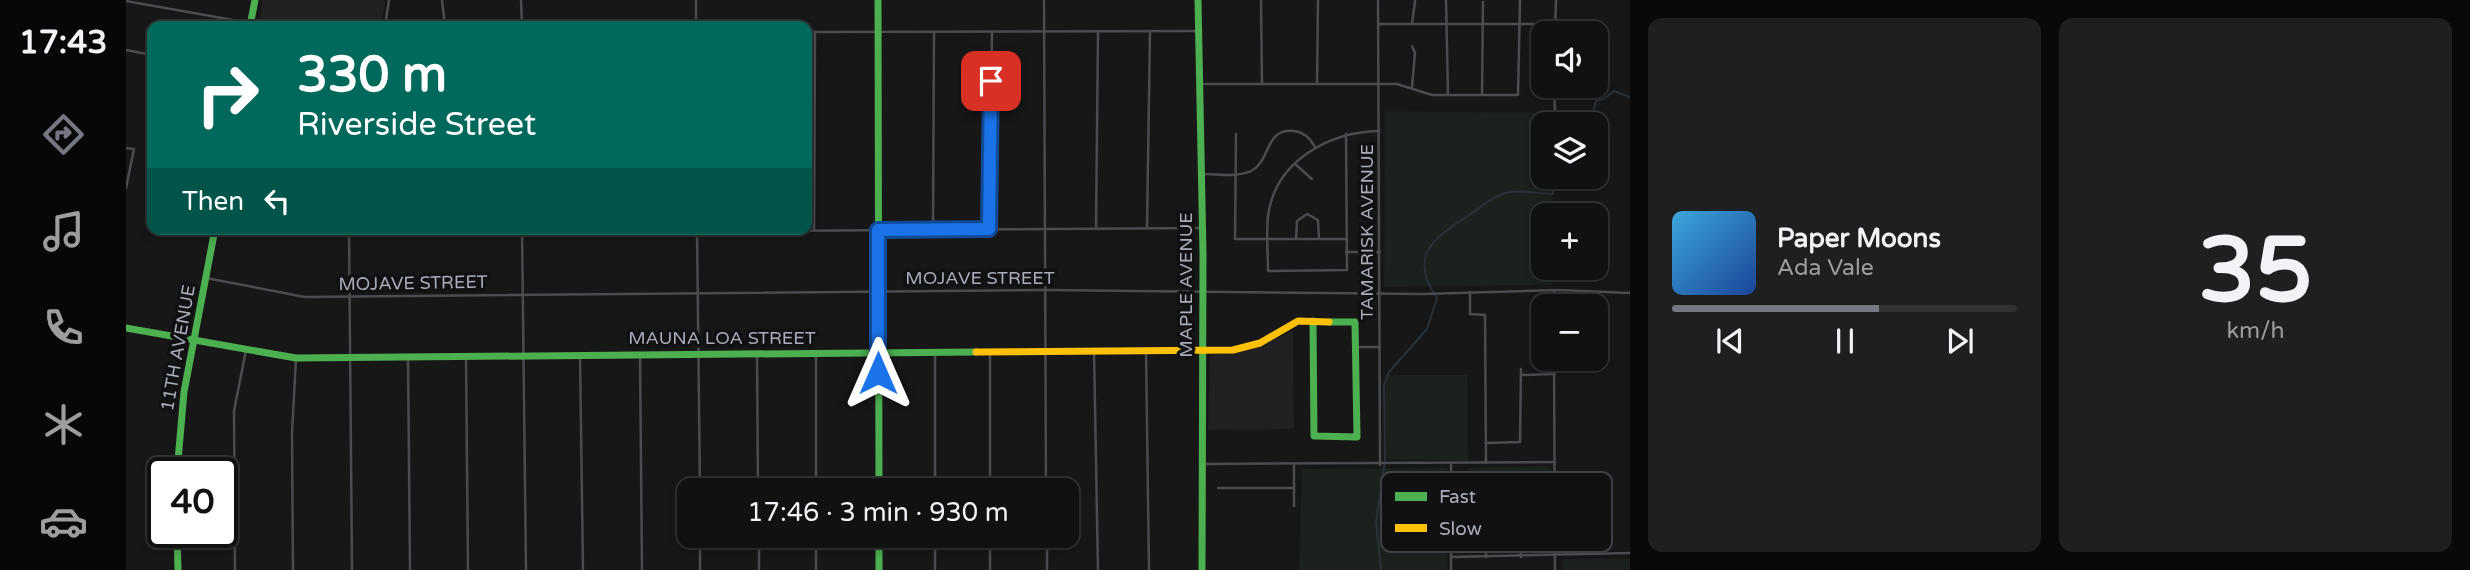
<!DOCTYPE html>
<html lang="en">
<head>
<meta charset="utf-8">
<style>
  body { margin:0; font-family:"Varela Round",sans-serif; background:#1e1f1f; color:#f1f3f6; height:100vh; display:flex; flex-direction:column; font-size:26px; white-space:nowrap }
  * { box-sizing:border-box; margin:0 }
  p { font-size:23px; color:#9c9d9f }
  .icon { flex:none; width:38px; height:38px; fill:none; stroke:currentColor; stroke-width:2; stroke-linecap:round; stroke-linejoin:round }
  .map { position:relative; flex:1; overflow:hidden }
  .panel { display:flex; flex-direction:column; gap:18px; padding:18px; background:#090909; width:840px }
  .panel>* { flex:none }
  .guide { position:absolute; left:21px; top:21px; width:665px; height:214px; border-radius:14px; box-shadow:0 4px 10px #0003,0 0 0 2px #303131; background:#00695c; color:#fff; overflow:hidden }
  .controls { position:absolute; left:1405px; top:21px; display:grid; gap:14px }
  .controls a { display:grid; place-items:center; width:77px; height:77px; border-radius:14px; background:#111; box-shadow:0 4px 10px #0003,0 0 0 2px #303131; font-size:35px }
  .speed { position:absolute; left:21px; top:457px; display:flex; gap:14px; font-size:35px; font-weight:700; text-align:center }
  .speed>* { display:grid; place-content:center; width:91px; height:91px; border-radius:50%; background:#111; box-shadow:0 4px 10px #0003,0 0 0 2px #303131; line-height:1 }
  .speed .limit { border:4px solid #111; border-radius:10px; background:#fff; color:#111 }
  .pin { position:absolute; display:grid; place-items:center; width:60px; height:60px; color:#fff; margin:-30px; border-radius:14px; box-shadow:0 4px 10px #0006 }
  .me { position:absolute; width:77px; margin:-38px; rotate:0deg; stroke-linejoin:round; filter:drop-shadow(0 0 5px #0008) }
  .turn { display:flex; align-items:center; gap:24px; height:147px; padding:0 35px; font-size:32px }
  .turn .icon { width:91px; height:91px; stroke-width:2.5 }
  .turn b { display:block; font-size:49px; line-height:60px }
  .then { display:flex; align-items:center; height:66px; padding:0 35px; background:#0003; gap:14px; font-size:26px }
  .panel .widget { flex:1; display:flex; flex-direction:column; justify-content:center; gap:10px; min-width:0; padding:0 24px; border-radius:14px; background:#1e1f1f }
  .panel .dial { align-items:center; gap:0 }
  .dial b { font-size:91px; line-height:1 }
  .song { display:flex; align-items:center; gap:21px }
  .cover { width:84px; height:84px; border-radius:10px; background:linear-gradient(135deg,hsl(200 70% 55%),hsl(220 70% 35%)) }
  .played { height:7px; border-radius:4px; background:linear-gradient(90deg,#757880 60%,#303131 60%) }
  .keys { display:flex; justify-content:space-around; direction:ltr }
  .panel .tiles { flex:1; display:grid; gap:18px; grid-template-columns:repeat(2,1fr) }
  .trip { position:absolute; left:551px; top:478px; width:402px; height:70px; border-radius:14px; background:#111; box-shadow:0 4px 10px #0003,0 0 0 2px #303131; font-weight:600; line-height:70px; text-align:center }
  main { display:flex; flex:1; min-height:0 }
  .tabs { display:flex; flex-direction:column; width:126px; justify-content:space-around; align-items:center; background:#070707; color:#9c9d9f }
  .tabs .icon { width:49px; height:49px }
  .tabs .selected { color:#757880 }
  .tabs b { font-size:32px; color:#f1f3f6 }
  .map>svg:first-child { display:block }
</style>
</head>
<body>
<main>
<nav class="tabs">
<b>17:43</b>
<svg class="icon selected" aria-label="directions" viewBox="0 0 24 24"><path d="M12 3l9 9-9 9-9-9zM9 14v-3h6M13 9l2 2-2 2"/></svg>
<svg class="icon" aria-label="music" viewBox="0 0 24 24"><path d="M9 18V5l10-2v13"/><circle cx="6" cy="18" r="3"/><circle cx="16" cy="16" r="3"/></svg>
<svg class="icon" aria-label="phone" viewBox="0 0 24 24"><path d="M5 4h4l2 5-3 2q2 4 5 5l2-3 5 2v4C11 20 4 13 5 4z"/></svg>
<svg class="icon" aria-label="climate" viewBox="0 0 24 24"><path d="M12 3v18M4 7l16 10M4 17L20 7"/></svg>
<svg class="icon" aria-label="car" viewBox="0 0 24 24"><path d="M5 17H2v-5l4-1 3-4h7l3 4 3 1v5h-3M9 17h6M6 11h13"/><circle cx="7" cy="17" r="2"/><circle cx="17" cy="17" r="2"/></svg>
</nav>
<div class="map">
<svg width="1504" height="570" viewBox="0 0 1504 570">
  <rect width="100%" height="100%" fill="#171717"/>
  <!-- built -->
  <g fill="#212124">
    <polygon points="137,0 256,0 259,2 255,26 133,26"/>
    <polygon points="1167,331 1168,429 1082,430 1084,355 1126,349"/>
  </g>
  <!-- green -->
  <g fill="#1b211c">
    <polygon points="1259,111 1426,113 1426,124 1418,124 1418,177 1426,177 1426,215 1418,215 1418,268 1426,268 1426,285 1258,287"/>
    <polygon points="1259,375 1341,375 1342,461 1259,459"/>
    <polygon points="1419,466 1426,468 1426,508 1343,508 1343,468"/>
    <polygon points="1321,468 1321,570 1173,570 1176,469"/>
    <polygon points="1437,559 1504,559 1504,570 1436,570"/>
  </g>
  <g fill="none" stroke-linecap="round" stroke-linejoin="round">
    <!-- stream -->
    <g stroke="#2a3239" stroke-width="2">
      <polyline points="1464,124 1470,101 1478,99 1488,91 1504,97"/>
      <path d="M1255,570L1250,522L1259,461L1258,385L1263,372L1301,329L1311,298C1280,253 1311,237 1346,213C1357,206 1371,193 1384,192C1398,190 1415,194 1427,194L1429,177"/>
    </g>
    <!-- street -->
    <g stroke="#4b4c50" stroke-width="2.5">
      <polyline points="316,0 319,26"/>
      <polyline points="395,0 396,26"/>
      <polyline points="918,0 920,490"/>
      <polyline points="1135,0 1136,83"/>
      <polyline points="1252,0 1254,465"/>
      <polyline points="1320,0 1322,94"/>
      <polyline points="0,1 124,23"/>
      <polyline points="1252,24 1430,24"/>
      <polyline points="1286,24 1289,1"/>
      <polyline points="259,26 263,0"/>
      <polyline points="570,26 570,0"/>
      <polyline points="681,32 1071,31"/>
      <polyline points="1429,33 1430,0"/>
      <polyline points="0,50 26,55"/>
      <polyline points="1075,84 1271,84 1306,95 1392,95 1394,0"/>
      <polyline points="1191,84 1192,0"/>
      <polyline points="1428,86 1429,112"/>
      <polyline points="1286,87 1289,53 1286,46"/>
      <polyline points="1356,95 1357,2"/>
      <polyline points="1110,134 1109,239 1221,239"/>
      <path d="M1220,134L1221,270L1142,271C1142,253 1140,234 1142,216C1149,161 1203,132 1253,131"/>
      <polyline points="0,148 8,149 0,188"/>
      <polyline points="1169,164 1186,179"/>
      <path d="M1077,174C1092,174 1113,178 1127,170C1144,160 1140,127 1168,131C1178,132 1184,138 1189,147"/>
      <polyline points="807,228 808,32"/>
      <polyline points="863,228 866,32"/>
      <polyline points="970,228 972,32"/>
      <polyline points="1021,228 1024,31"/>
      <polyline points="127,229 163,234 1075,228"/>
      <polyline points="223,229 226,570"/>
      <polyline points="396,229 400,570"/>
      <polyline points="571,229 574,490"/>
      <polyline points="688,229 689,32"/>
      <polyline points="1170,239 1171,221 1181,214 1192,220 1193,239"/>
      <polyline points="1220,252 1254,252"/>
      <polyline points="80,278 179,297 919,290 1297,294 1432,290 1504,293"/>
      <polyline points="1428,291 1428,306"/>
      <polyline points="1344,292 1344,314 1359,315 1360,463"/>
      <polyline points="1229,347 1254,347"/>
      <polyline points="968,351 972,570"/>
      <polyline points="1020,351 1023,570"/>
      <polyline points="690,353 690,490"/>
      <polyline points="631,354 632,490"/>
      <polyline points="454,355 457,570"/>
      <polyline points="514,355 516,570"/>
      <polyline points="282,357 284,570"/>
      <polyline points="340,357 342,570"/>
      <polyline points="1428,359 1429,570"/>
      <polyline points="1395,375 1429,374"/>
      <polyline points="1360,443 1394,442 1395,369"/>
      <polyline points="1075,464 1429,462"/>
      <polyline points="1168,465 1168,506"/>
      <polyline points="1325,465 1325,570"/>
      <polyline points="1092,488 1168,488"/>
      <polyline points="809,490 809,353"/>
      <polyline points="864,490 864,352"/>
      <polyline points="1395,515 1395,557"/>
      <polyline points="574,536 574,570"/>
      <polyline points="633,536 633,570"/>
      <polyline points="690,536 690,570"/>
      <polyline points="921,536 921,570"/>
      <polyline points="1325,557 1504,553"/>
      <polyline points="1360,557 1360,515"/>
      <polyline points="109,570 108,411 120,350"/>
      <polyline points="167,570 166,434 170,358"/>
      <polyline points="809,570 809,536"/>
      <polyline points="864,570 864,536"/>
    </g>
    <!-- fast -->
    <g stroke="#4caf50" stroke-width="7">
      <polyline points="752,0 753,490"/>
      <polyline points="1072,0 1077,254 1076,570"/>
      <polyline points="124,26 129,0"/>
      <polyline points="1187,321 1188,436 1231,437 1229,322 1203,322"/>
      <polyline points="0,328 170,358 850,352"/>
      <polyline points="51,472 58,392 89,229"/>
      <polyline points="51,532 52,570"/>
      <polyline points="753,536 753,570"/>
    </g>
    <!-- slow -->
    <polyline stroke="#ffc107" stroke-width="7" points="850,352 1107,350 1134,343 1172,321 1203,322"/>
  </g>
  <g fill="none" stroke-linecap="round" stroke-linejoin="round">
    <!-- route casing -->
    <g stroke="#114b97" stroke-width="18">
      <polyline id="route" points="752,373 752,230 863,229 865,81"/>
    </g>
    <!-- route -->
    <use href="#route" stroke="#1a73e8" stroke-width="12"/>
  </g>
  <g text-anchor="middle" stroke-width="7" stroke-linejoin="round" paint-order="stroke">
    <!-- street labels -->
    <g font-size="18" fill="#a8adb8" stroke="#111113">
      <text transform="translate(1241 232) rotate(-90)" y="6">TAMARISK AVENUE</text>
      <text x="854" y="284">MOJAVE STREET</text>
      <text transform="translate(287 283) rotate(-1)" y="6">MOJAVE STREET</text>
      <text transform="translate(1060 285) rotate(-90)" y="6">MAPLE AVENUE</text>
      <text x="596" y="344">MAUNA LOA STREET</text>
      <text transform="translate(52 348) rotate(-80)" y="6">11TH AVENUE</text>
    </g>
  </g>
  <!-- legend -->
  <rect x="1255" y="472" width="231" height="80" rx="10" fill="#111113" stroke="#3e4045" stroke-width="2"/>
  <rect x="1269" y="492" width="32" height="9" fill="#4caf50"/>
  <rect x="1269" y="524" width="32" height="8" fill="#ffc107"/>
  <g font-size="19" fill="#a8adb8">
    <text x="1313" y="503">Fast</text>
    <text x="1313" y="535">Slow</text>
  </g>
</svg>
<div class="controls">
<a><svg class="icon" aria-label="sound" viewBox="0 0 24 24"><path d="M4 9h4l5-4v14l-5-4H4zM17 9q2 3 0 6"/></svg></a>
<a><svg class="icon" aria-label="layers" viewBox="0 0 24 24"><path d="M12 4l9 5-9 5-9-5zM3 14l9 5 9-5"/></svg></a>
<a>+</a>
<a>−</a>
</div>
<div class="speed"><div class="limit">40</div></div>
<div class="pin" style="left:865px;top:81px;background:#d93025"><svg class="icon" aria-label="arrive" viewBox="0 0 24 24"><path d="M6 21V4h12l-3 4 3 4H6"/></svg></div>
<svg class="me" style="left:752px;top:373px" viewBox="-20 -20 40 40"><path d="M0-17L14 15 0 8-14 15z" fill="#1a73e8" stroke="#fff" stroke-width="4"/></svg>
<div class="trip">17:46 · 3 min · 930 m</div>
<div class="guide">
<div class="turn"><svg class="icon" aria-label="right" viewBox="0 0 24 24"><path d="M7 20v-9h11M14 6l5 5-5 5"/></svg><div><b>330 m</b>Riverside Street</div></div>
<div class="then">Then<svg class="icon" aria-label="left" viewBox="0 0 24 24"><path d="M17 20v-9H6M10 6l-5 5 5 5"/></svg></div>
</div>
</div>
<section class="panel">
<div class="tiles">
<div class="widget">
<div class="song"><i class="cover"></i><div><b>Paper Moons</b><p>Ada Vale</p></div></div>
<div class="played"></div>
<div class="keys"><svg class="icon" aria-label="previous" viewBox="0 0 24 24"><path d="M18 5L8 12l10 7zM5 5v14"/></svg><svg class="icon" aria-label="pause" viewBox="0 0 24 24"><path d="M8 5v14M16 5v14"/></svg><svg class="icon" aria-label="next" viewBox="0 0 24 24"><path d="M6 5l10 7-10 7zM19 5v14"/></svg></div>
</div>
<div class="widget dial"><b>35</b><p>km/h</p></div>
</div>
</section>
</main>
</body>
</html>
